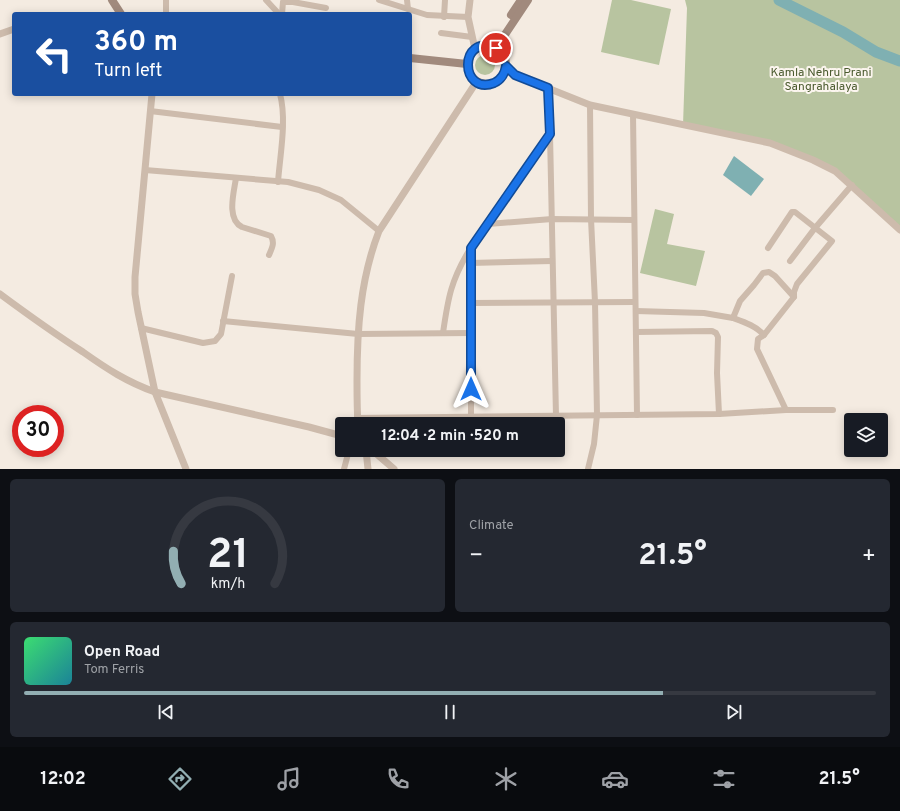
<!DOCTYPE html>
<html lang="en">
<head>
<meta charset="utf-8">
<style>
  body { margin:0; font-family:Overpass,sans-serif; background:#242831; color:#f1f3f6; height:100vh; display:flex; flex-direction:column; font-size:15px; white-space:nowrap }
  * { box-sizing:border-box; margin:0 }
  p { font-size:13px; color:#9ea1a6 }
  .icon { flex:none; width:22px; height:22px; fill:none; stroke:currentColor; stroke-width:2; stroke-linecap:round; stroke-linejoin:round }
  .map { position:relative; height:469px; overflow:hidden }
  .side { display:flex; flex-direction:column; gap:10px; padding:10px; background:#0d0f14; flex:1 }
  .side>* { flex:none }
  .guide { position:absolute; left:12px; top:12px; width:400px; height:84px; border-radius:4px; box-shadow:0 2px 10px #0003; background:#1a4fa0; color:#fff; overflow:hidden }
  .controls { position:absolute; left:844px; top:413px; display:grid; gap:8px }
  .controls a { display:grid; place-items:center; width:44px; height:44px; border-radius:4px; background:#171b24; box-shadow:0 2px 10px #0003; font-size:20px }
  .speed { position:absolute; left:12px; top:405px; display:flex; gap:8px; font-size:20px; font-weight:700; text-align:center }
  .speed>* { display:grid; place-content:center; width:52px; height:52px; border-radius:50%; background:#171b24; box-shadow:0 2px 10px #0003; line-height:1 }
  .speed .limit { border:6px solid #d22; background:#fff; color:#111 }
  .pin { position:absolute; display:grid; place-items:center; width:34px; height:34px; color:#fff; margin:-17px; border:2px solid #fff; border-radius:50%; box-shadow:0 1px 4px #0007 }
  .me { position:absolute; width:44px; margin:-22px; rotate:0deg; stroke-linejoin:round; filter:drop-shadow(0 0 3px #0008) }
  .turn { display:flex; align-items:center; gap:14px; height:84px; padding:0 16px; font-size:18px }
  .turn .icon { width:52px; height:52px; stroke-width:2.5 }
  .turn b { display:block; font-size:28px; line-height:34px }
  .big { font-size:30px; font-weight:700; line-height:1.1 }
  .side .widget { flex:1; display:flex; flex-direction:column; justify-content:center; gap:6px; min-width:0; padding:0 14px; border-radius:6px; background:#242831 }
  .side .dial { align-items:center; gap:0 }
  .dial svg { height:104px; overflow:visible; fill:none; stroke:#363941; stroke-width:7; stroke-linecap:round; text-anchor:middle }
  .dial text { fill:#f1f3f6; stroke:none }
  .song { display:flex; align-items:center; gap:12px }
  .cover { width:48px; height:48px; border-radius:6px; background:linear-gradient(135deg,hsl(140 70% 55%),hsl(190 70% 35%)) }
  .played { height:4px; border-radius:2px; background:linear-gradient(90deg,#92aeb2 75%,#363941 75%) }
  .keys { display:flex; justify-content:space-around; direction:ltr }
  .heat { display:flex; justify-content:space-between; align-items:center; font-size:22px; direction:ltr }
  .side .tiles { flex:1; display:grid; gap:10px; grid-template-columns:1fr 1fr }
  .widget:last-child { grid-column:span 2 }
  .trip { position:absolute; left:335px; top:417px; width:230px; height:40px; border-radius:4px; background:#171b24; box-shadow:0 2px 10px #0003; font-weight:700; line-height:40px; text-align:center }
  .menu { display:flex; height:64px; justify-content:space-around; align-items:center; background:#090b0e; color:#9ea1a6 }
  .menu .icon { width:28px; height:28px }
  .menu .on { color:#92aeb2 }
  .menu b { font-size:18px; color:#f1f3f6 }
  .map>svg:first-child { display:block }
</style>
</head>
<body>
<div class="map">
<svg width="900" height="469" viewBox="0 0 900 469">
  <rect width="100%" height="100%" fill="#f4ebe1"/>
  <!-- green -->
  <g fill="#b8c4a0">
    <polygon points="612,0 631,0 671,9 659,65 601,52"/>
    <polygon points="685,0 900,0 900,230 836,171 770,143 683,125 687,8"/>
    <circle cx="485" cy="65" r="10"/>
    <polygon points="655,209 674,214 667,244 705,251 696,286 640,273"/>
  </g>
  <!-- water -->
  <polygon fill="#7fb0b2" points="734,156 764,179 751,196 723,175"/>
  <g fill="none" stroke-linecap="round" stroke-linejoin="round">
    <!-- river -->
    <polyline stroke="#7fb0b2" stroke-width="11" points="779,0 843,32 876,52 900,61"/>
    <!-- minor -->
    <g stroke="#cdbbac" stroke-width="6">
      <polyline points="266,0 279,14"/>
      <polyline points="379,0 427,15 468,17"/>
      <polyline points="407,0 408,9"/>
      <polyline points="166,14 166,0"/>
      <polyline points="282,14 283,2 293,2 326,8"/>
      <polyline points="444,17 445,0"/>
      <polyline points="441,33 472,37"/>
      <polyline points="548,88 550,134 556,416"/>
      <polyline points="150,111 282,127"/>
      <polyline points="633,114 637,415"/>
      <polyline points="145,170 288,182 319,190 341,200 379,231"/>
      <path d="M236,178C234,192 226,219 242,227L271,236C275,243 272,248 269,255"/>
      <path d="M278,182C280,155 287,120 280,94"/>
      <polyline points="488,224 552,219 634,220"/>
      <polyline points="768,248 792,212 795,212 832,241 797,284 794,292 794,297 764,335 758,339 757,349 786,410"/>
      <polyline points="790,261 815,228 852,185"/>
      <polyline points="470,263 552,261"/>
      <polyline points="471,303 635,302"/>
      <polyline points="636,311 704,313 733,318 740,301 754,285 763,273 769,272 775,276 794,297"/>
      <path d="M733,318C744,322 756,326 764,335"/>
      <polyline points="223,321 358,334 471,333"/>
      <polyline points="141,328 203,343 215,341 221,334 232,276"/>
      <polyline points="636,332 712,331 716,333 718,337 717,373 719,414"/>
      <path d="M443,333C448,298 451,280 470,249"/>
      <polyline points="471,417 471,248 550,134"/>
      <polyline points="357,418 719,414 786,410 833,410"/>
      <polyline points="344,469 349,450"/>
      <polyline points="588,469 594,444 597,415 595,302 591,219 590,105"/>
    </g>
    <!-- tertiary -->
    <g stroke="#cdbbac" stroke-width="7">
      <polyline points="470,0 468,17 475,49"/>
      <polyline points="0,34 14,29"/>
      <polyline points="506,66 515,75 590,105 770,143 813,160 835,171 900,230"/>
      <polyline points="152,94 135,277 135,294 138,312 155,392 186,469"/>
      <path d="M0,294C27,314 55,334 83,352C107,369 127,382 155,392L309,427L342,436"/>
      <path d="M358,424C357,410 357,395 357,381C357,330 360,280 379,231L477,81"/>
      <polyline points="366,450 368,469"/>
      <polyline points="372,450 394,469"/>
    </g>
    <!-- secondary -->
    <g stroke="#a18a7d" stroke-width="8">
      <polyline points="112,0 121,14"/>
      <polyline points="511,15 521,0"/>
      <circle cx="487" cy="65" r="19"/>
      <polyline points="496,48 528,0"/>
      <polyline points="410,58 467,64"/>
    </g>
  </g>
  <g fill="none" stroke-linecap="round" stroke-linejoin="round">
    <!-- route casing -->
    <g stroke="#114b97" stroke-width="10">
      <path id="route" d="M471,389V248L550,134L548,88L515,75L506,66C505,73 501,80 494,83C460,96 458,33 496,48"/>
    </g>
    <!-- route -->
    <use href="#route" stroke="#1a73e8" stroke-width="7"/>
  </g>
  <g text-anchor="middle" stroke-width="4" stroke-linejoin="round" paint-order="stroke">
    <!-- park labels -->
    <g font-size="12" fill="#4a5a2e" stroke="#fbf5ee">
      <text x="821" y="76">Kamla Nehru Prani<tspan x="821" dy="14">Sangrahalaya</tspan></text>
    </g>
  </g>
</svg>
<div class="controls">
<a><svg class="icon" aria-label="layers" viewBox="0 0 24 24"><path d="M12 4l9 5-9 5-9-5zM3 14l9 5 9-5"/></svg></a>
</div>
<div class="speed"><div class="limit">30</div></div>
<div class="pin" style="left:496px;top:48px;background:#d93025"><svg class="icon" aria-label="arrive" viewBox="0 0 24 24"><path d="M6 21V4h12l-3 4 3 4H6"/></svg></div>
<svg class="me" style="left:471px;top:389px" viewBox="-20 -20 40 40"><path d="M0-17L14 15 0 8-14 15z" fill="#1a73e8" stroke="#fff" stroke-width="4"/></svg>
<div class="trip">12:04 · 2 min · 520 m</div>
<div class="guide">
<div class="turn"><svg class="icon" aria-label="left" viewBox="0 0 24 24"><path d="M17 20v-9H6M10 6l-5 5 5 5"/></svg><div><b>360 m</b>Turn left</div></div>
</div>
</div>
<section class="side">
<div class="tiles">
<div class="widget dial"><svg viewBox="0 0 100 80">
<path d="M14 69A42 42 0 1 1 86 69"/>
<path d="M14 69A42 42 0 0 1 8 44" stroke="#92aeb2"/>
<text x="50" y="56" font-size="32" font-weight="700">21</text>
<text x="50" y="72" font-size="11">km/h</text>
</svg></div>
<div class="widget"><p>Climate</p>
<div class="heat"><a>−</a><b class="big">21.5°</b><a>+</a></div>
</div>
<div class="widget">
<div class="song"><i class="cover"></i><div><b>Open Road</b><p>Tom Ferris</p></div></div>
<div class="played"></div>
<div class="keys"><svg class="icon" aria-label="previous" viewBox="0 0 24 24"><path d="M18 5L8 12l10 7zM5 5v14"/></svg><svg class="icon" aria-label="pause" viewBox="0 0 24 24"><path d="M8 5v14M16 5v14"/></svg><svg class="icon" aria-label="next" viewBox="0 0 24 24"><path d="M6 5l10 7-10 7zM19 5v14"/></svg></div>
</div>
</div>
</section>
<nav class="menu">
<b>12:02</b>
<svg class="icon on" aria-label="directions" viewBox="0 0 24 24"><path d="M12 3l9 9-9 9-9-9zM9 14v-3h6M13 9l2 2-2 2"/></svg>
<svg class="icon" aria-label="music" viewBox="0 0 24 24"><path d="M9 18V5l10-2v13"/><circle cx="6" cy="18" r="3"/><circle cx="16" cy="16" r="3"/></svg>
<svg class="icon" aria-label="phone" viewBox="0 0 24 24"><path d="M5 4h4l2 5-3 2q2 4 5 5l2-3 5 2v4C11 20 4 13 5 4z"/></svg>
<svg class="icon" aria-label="climate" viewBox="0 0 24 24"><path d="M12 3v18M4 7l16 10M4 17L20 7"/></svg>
<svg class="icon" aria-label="car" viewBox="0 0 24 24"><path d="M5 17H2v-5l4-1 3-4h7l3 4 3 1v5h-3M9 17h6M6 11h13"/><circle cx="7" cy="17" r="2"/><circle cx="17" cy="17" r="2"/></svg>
<svg class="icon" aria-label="filters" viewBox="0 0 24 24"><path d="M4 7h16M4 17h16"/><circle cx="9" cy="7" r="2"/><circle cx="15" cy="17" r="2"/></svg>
<b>21.5°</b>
</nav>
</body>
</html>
